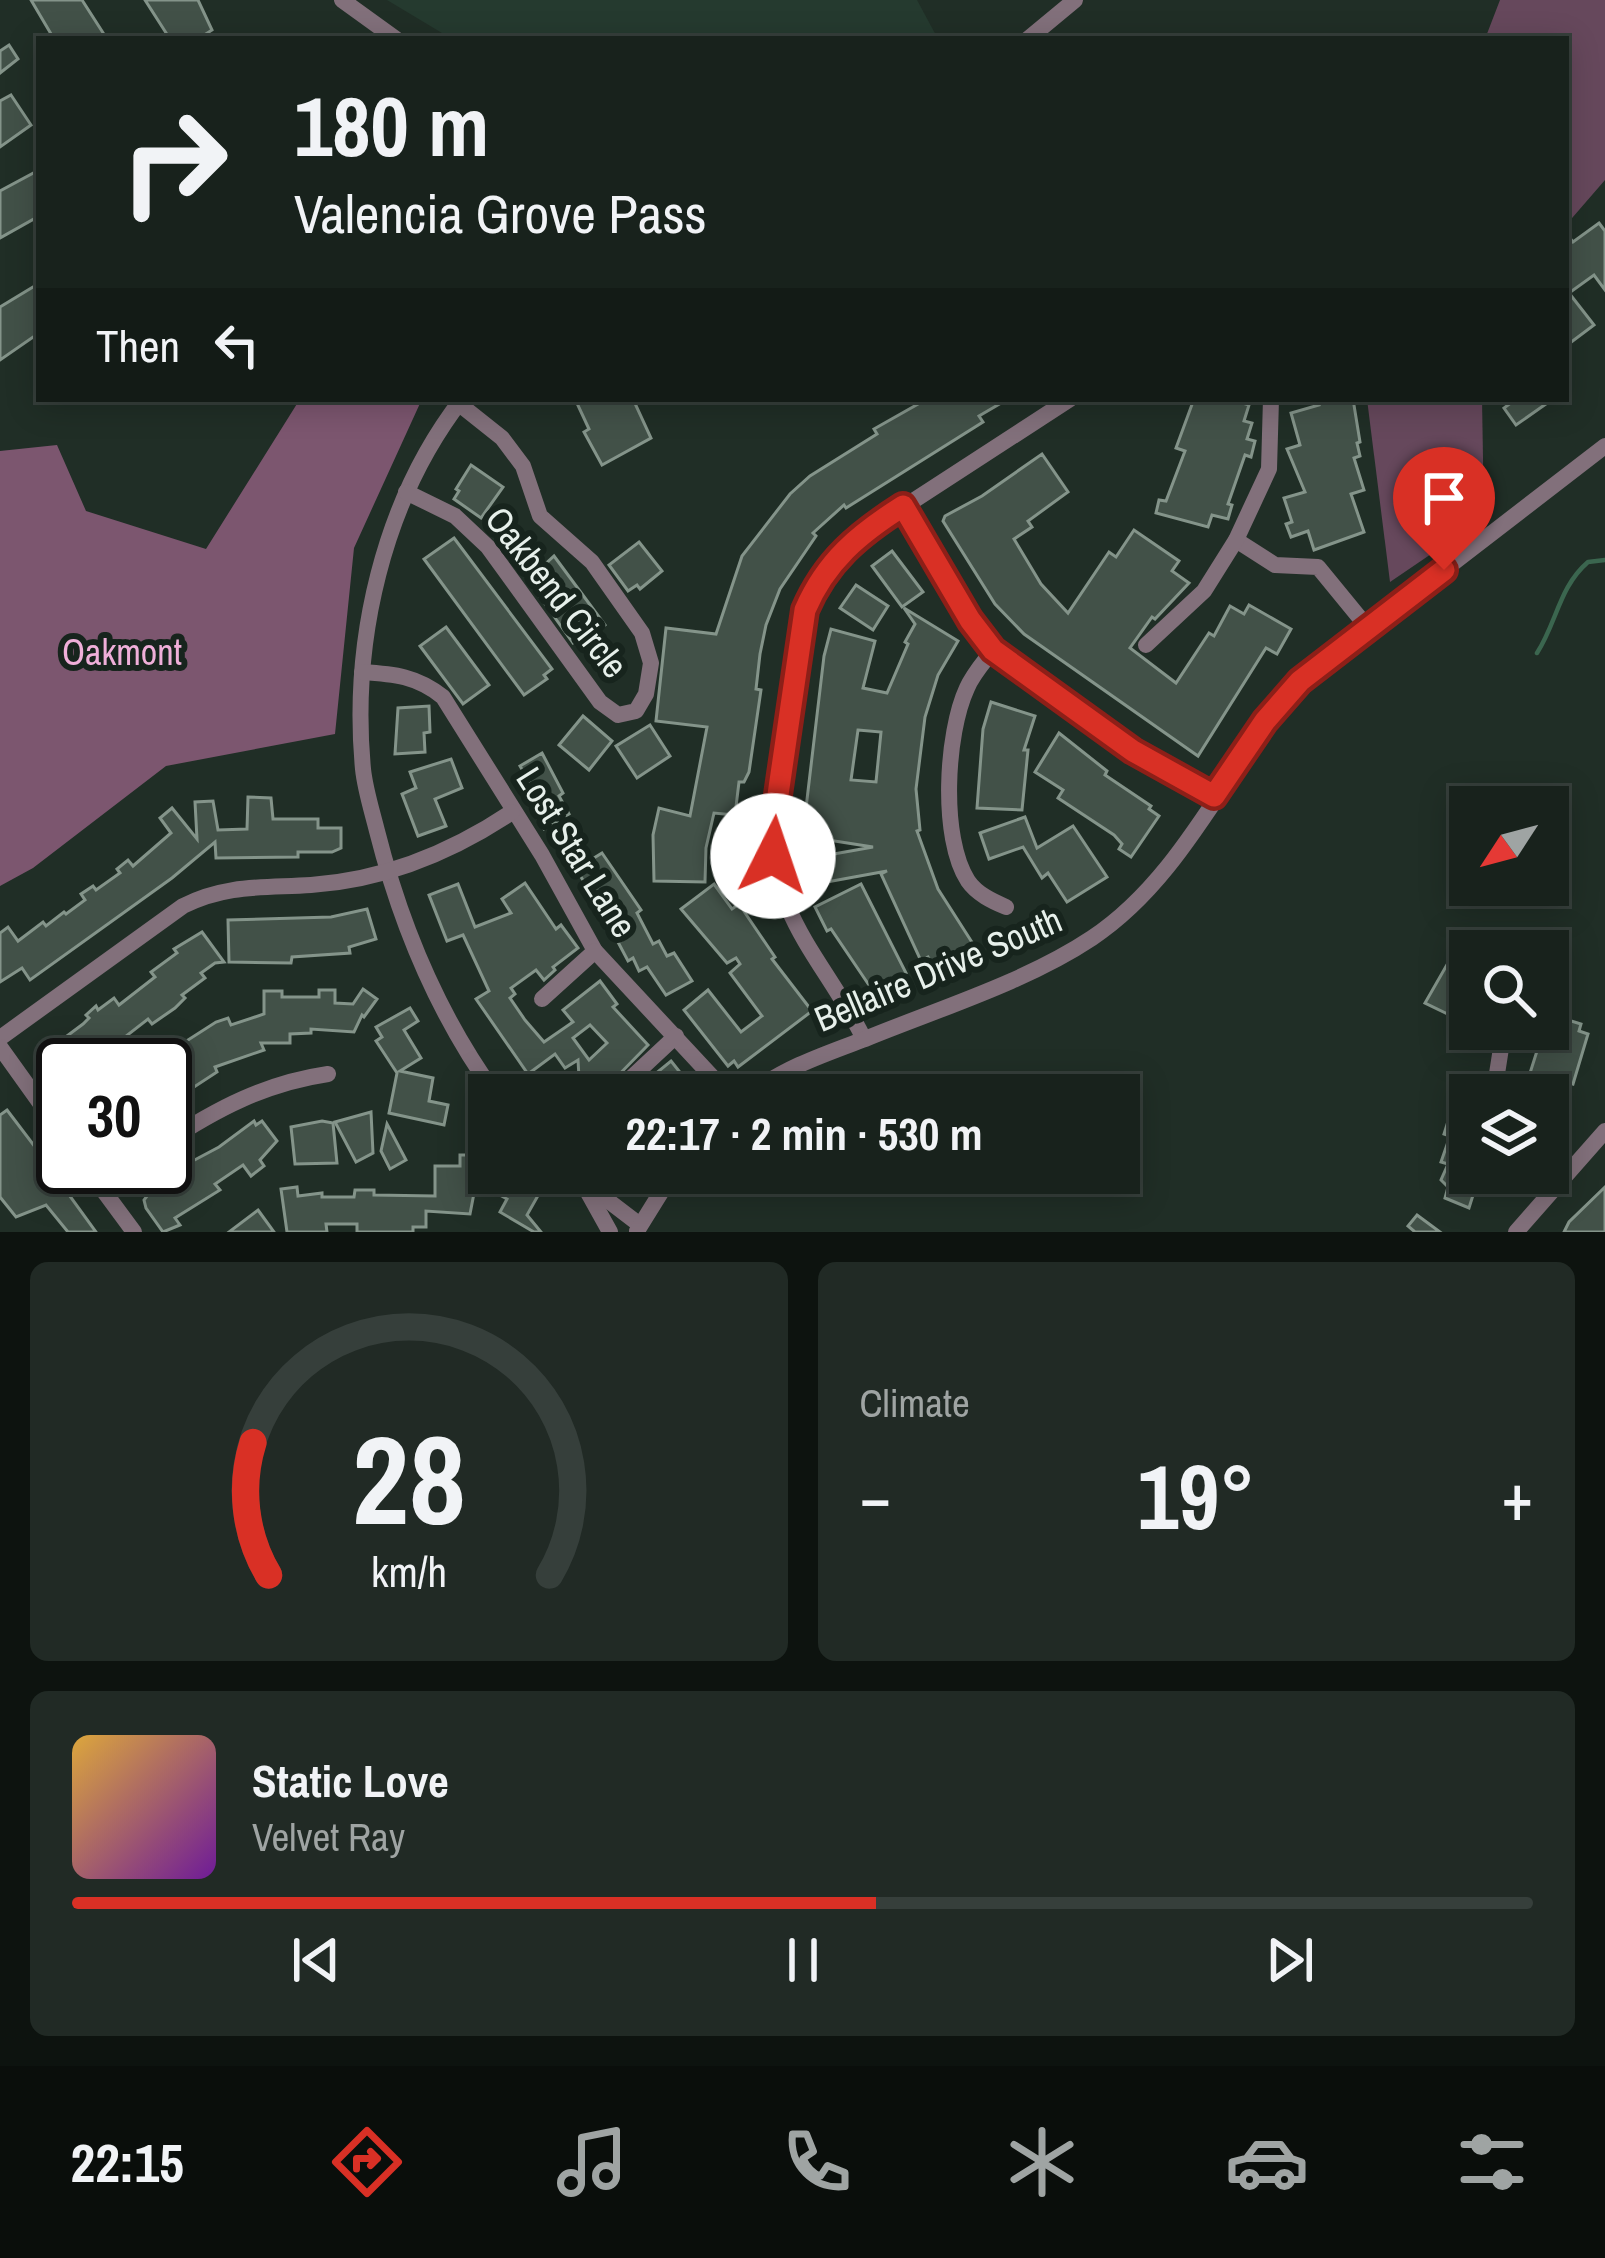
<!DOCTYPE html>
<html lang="en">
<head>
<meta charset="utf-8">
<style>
  body { margin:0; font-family:"Archivo Narrow",sans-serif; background:#212a25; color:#f1f3f6; height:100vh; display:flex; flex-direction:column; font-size:45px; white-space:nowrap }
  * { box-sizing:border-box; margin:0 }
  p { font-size:39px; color:#9fa4a3 }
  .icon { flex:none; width:66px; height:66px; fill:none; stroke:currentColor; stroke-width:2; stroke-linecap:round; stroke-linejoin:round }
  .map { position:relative; height:1232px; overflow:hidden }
  .drawer { display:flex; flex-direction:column; gap:30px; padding:30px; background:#0d130f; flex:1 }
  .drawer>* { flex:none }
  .guide { position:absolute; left:36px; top:36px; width:1533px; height:366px; border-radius:0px; box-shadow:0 6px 30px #0003,0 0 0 3px #363f3b; background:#18221c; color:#f1f3f6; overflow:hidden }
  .needle { width:78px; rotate:234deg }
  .controls { position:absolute; left:1449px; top:786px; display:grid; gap:24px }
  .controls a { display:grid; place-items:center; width:120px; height:120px; border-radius:0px; background:#18221c; box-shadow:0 6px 30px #0003,0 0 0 3px #363f3b; font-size:60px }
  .speed { position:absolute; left:36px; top:1038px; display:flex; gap:24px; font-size:60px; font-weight:700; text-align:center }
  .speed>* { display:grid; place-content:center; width:156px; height:156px; border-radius:50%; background:#18221c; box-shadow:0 6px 30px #0003,0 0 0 3px #363f3b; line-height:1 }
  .speed .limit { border:6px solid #111; border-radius:18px; background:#fff; color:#111 }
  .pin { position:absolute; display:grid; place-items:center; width:102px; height:102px; color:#fff; margin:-123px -51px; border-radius:50% 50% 50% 0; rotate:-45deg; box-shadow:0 0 12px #0007 }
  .pin .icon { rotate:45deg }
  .me { position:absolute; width:132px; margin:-66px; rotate:4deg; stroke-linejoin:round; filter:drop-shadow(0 0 9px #0008) }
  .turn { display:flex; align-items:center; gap:42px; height:252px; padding:0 60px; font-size:54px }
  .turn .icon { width:156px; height:156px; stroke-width:2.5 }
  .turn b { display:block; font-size:84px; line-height:102px }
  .then { display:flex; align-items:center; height:114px; padding:0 60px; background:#0003; gap:24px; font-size:45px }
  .big { font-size:90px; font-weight:800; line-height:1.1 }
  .drawer .tile { flex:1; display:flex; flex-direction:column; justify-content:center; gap:18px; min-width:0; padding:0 42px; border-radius:18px; background:#212a25 }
  .drawer .dial { align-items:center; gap:0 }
  .dial svg { height:312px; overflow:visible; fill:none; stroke:#363f3b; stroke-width:7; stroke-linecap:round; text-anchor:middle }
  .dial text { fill:#f1f3f6; stroke:none }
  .song { display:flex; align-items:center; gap:36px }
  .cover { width:144px; height:144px; border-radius:18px; background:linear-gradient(135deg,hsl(40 70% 55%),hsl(280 70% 35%)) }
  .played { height:12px; border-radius:6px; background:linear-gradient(90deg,#d93025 55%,#363f3b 55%) }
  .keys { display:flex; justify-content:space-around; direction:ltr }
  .heat { display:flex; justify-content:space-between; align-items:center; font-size:66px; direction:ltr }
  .drawer .tiles { flex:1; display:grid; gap:30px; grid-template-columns:1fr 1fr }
  .tile:last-child { grid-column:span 2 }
  .trip { position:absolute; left:468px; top:1074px; width:672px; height:120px; border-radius:0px; background:#18221c; box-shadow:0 6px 30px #0003,0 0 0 3px #363f3b; font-weight:800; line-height:120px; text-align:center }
  .tabs { display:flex; height:192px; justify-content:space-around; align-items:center; background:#0a0e0b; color:#9fa4a3 }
  .tabs .icon { width:84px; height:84px }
  .tabs .selected { color:#d93025 }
  .tabs b { font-size:54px; color:#f1f3f6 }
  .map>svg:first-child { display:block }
</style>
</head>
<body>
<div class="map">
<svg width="1605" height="1232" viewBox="0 0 1605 1232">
  <rect width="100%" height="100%" fill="#202e26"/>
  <!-- built -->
  <polygon fill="#253a2f" points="387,0 917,0 938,39 452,39"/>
  <!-- green -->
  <g fill="#66485c">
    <polygon points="1500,0 1605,0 1605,180 1566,225 1566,39 1485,39"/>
    <polygon points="1367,399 1482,399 1484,518 1390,582"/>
  </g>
  <!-- forest -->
  <polygon fill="#7c566f" points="300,399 422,399 354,548 335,734 166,766 33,868 0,886 0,451 57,445 86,511 206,549"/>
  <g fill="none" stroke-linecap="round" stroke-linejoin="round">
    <!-- stream -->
    <path stroke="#3b664f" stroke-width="4.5" d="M1537,653C1557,622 1559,587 1588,562L1605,560"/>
  </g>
  <!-- building -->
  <g fill="#425148" stroke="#84948a" stroke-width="3" fill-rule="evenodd">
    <polygon points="31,0 82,0 107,39 54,39"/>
    <polygon points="145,0 198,0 212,30 198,39 170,39"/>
    <polygon points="9,45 18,59 0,73 0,51"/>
    <polygon points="11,95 31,125 0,147 0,101"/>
    <polygon points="39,170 39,216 0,238 0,191"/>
    <polygon points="1599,223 1605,231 1605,290 1594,275 1569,293 1594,325 1566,346 1566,233 1573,242"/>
    <polygon points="33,287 39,287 39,333 0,360 0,307"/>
    <polygon points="575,399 633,399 651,438 602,465 584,432 589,429"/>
    <polygon points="927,399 1008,399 979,416 983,422 846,508 844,505 813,533 816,536 780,589 766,625 760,654 756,689 761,690 749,772 744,782 739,782 735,815 714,813 706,848 705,882 654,881 653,835 659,808 690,816 707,727 656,721 666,628 716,634 742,556 790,494 810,476 877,434 874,429"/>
    <polygon points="1194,399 1230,399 1249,405 1244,421 1252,423 1247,439 1255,441 1251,457 1245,455 1228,504 1232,505 1228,519 1212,515 1208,527 1156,513 1159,500 1166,501 1185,451 1176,448"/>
    <polygon points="1317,399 1353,399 1360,442 1357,443 1360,456 1354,458 1364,490 1351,494 1364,532 1314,550 1308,531 1291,537 1286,524 1292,522 1284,498 1305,492 1287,449 1300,445 1291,413 1319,405"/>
    <polygon points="1516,399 1553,399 1516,425 1504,408"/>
    <polygon points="1042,454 1068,492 1028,521 1032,527 1014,539 1041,584 1068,613 1109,552 1116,557 1134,530 1179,561 1172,571 1189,583 1155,619 1152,617 1130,648 1176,683 1209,633 1214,636 1230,606 1244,614 1249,605 1291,629 1277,654 1266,648 1198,756 1024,634 995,604 943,521 945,516 982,496"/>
    <polygon points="471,465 503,487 481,518 454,499 459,491 456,489"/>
    <polygon points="454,538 552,669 544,675 547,679 524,695 424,559"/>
    <polygon points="639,542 662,571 640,589 637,585 628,591 609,565"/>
    <polygon points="892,551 923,592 902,607 872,566"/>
    <polygon points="554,556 605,625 583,642 580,638 573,643 528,580"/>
    <polygon points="856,585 888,606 873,630 840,608"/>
    <path d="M904,608L958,641L938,675L925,717L916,789L920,830L917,831L938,889L975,947L936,970L928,957L921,961L881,874L887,871L805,886L800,860L873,847L796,835L800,807L806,808L824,656L831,629L875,641L863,688L887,693L908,644L905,642L915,624ZM858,730L881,732L876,782L851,780Z"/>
    <polygon points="446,627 489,685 463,704 420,646"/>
    <polygon points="991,702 1035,716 1024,750 1028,750 1022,810 977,808 983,729"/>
    <polygon points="429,706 430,732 424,733 425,752 395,754 398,708"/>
    <polygon points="583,716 612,741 589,770 559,745"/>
    <polygon points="650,725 670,756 637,778 616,746"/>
    <polygon points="1059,733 1107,771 1105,775 1151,806 1149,809 1159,816 1131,857 1119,849 1122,844 1114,835 1058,798 1063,790 1035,772"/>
    <polygon points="542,753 563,793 559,796 569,814 544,829 533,811 538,808 528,791 533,788 520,766"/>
    <polygon points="451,759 462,788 435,799 446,826 418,836 402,794 416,788 410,772"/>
    <polygon points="248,797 271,798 273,819 318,819 318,828 341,828 341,848 332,852 298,852 298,857 216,858 215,842 172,878 30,980 22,968 0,982 0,933 8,927 18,941 43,922 46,926 64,912 66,914 85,900 81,894 93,886 96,890 120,873 117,869 128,860 133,866 171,833 160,818 172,808 197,839 195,802 213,801 218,830 247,829"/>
    <polygon points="1548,799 1564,804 1551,849 1548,848"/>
    <polygon points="1025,817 1037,848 1073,826 1107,877 1067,902 1048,873 1042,878 1023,847 989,859 980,833"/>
    <polygon points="602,853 641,910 637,913 653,944 659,941 667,956 674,953 692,981 666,995 647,967 639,971 633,958 628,961 618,942 621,941 576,869"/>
    <path d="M525,883L556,929L561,925L578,948L553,967L555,970L544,980L536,970L511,988L515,994L510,998L525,1020L544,1042L573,1022L563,1010L600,981L617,1004L613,1007L648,1045L599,1095H580L578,1060L565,1068L555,1054L528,1074L476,999L489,991L463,935L447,941L429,895L458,884L475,927L511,913L502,899ZM590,1025L607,1043L589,1060L573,1038Z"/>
    <polygon points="714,884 732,909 739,904 775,957 772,959 812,1011 738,1067 734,1061 728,1066 684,1010 708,990 741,1032 762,1016 730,973 740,964 736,958 727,963 681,909"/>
    <polygon points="861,884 906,973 875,994 831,929 827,931 815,907"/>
    <polygon points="367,909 376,939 349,947 350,953 292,957 291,963 229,962 228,920 331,917"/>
    <polygon points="202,932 224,962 215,963 201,973 205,978 182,995 185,998 175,1008 152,1024 148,1019 116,1044 111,1038 100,1046 97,1041 48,1076 36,1059 83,1024 89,1018 86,1015 96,1006 98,1010 114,998 119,1005 155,977 151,972 177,953 174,949"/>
    <polygon points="1456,949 1470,956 1470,1019 1461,1014 1458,1019 1425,1003"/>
    <polygon points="363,989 377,999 364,1017 362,1015 354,1032 311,1029 311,1033 290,1034 290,1043 261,1043 264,1050 215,1067 217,1072 165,1106 165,1065 149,1065 216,1022 228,1018 231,1025 264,1014 264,991 282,991 282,997 319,997 319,990 335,990 335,1003 353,1004"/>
    <polygon points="410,1008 418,1021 404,1030 421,1058 400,1071 433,1078 429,1101 448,1105 444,1125 389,1113 397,1073 376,1041 382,1037 376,1027"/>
    <polygon points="1552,1015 1581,1024 1579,1031 1588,1034 1573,1084 1555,1078 1550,1095 1523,1095 1544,1029 1548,1029"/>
    <polygon points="671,1061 698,1095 662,1095 649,1079"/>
    <polygon points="7,1110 45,1160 36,1167 51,1188 59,1181 96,1232 68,1232 46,1205 16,1217 0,1197 0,1115"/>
    <polygon points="371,1112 373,1153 356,1162 335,1122"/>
    <polygon points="1450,1115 1467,1121 1466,1126 1470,1127 1470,1173 1484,1173 1479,1194 1474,1192 1469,1208 1445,1198 1448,1187 1441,1180 1448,1164 1441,1162 1450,1136 1444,1134"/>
    <polygon points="254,1121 256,1125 262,1121 277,1141 260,1160 264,1166 251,1176 243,1165 215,1184 220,1190 175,1218 180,1225 163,1232 146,1208 144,1200 150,1192 192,1167 189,1163 219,1147"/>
    <polygon points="322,1121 333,1123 337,1163 295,1164 291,1127"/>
    <polygon points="387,1124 406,1160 390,1169 381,1151"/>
    <polygon points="460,1155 475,1155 475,1188 470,1214 426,1211 426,1227 413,1227 413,1232 357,1232 357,1224 326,1224 327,1232 287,1232 281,1189 297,1187 298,1196 322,1193 322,1197 354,1197 355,1190 374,1190 374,1195 435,1196 435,1166 460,1166"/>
    <polygon points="493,1173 517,1173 544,1185 527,1215 541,1232 534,1232 500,1212 507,1199 485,1187"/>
    <polygon points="1605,1187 1605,1232 1564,1232 1569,1222"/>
    <polygon points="258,1210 274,1232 229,1232"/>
    <polygon points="1417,1215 1440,1232 1415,1232 1408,1226"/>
  </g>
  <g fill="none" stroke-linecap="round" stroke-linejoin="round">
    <!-- minor -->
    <g stroke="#82707b" stroke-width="16">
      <polyline points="342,0 396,39"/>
      <polyline points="1028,39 1075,0"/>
      <path d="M462,399C383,501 351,641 363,769C365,789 372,811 377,831C401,926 438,1015 496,1095"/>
      <polyline points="406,492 455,516 488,547 600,702 618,715 636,711 646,694 651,663 642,633 592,562 540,516 523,466 502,438 458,403"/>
      <polyline points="903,505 970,620 993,650 1133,751 1214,797"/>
      <polyline points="1236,540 1275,565 1318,567 1368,628"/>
      <polyline points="1146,645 1204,591 1236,540 1269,469 1271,399"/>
      <path d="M993,650C984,662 973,674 967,688C946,733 940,838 968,881C977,894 992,901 1006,907"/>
      <path d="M362,672C394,674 417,676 443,697L542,855L595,951L729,1095"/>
      <polyline points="542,999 595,951"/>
      <path d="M0,1038L183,906C226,884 265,888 311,885C384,880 452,852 512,812"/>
      <path d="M864,1039C827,963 767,914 774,822L805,610L820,579L853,540L1070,399"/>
      <polyline points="0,1047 63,1135"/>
      <polyline points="631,1078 676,1036"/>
      <path d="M749,1095C783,1068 825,1054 865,1039C938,1009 1026,982 1092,938C1184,877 1229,763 1300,681L1605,446"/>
      <polyline points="1499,1095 1496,1080 1504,1029"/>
      <path d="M165,1143C216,1109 266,1083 328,1074"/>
      <polyline points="86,1167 134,1232"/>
      <polyline points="572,1173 640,1225"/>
      <polyline points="99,1186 128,1167"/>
      <polyline points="585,1187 610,1232"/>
      <polyline points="637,1231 673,1173"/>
      <polyline points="1516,1232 1605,1131"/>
    </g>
  </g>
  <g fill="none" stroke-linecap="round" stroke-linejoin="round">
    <!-- route casing -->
    <g stroke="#8d1f18" stroke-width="30">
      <path id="route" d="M773,856L774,822L805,610C826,561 859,534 903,506L970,620L993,650L1133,751L1214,796L1265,721L1300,681L1444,570"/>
    </g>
    <!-- route -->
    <use href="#route" stroke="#d93025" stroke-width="21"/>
  </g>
  <g text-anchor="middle" stroke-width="12" stroke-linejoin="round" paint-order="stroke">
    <!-- street labels -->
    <g font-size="36" fill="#e7f0eb" stroke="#17241d">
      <text transform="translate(557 592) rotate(52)" y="13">Oakbend Circle</text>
      <text transform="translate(577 852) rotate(58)" y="13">Lost Star Lane</text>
      <text transform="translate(938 969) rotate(-23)" y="13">Bellaire Drive South</text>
    </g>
    <!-- park labels -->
    <g font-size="36" fill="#efafd9" stroke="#17241d">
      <text x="122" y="665">Oakmont</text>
    </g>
  </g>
</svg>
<div class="controls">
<a><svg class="needle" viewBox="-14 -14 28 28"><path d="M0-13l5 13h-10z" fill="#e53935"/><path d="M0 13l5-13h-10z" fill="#9fa4a3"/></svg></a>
<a><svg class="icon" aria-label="search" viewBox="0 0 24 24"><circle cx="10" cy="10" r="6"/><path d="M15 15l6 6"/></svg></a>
<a><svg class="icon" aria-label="layers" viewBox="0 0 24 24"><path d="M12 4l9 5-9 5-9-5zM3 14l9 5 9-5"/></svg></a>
</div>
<div class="speed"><div class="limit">30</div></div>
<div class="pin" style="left:1444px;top:570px;background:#d93025"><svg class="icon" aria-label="arrive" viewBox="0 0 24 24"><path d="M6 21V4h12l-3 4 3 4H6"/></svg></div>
<svg class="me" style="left:773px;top:856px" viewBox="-20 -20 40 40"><circle r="19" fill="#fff"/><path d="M0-13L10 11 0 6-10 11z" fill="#d93025"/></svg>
<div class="trip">22:17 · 2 min · 530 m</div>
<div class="guide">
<div class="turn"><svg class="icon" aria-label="right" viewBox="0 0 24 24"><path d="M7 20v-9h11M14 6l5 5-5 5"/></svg><div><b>180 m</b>Valencia Grove Pass</div></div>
<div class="then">Then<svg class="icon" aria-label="left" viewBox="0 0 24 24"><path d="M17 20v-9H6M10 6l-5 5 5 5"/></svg></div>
</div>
</div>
<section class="drawer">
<div class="tiles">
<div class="tile dial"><svg viewBox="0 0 100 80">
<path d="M14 69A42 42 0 1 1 86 69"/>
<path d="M14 69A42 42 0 0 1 10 35" stroke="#d93025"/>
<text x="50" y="56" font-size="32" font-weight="700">28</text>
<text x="50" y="72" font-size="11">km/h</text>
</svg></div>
<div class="tile"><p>Climate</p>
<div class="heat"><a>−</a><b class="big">19°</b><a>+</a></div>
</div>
<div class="tile">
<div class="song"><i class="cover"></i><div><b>Static Love</b><p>Velvet Ray</p></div></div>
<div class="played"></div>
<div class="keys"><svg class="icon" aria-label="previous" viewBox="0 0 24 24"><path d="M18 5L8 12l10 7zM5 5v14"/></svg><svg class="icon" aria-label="pause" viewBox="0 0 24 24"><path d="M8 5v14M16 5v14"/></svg><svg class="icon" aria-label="next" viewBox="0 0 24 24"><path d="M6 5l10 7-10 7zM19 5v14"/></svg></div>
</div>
</div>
</section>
<nav class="tabs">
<b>22:15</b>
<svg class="icon selected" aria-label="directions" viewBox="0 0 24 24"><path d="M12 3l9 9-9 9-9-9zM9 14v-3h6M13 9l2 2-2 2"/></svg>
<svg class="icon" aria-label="music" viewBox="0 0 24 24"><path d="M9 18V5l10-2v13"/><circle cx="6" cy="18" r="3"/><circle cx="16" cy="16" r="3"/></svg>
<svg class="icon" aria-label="phone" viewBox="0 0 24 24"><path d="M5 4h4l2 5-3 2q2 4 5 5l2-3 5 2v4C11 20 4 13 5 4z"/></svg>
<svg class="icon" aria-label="climate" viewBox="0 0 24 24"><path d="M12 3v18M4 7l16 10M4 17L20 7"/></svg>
<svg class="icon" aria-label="car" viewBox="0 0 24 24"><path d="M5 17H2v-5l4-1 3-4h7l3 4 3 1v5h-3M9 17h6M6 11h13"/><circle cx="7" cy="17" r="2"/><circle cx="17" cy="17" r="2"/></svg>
<svg class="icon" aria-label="filters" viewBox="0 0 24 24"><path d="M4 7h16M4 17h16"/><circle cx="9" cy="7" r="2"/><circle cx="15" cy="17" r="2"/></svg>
</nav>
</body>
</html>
